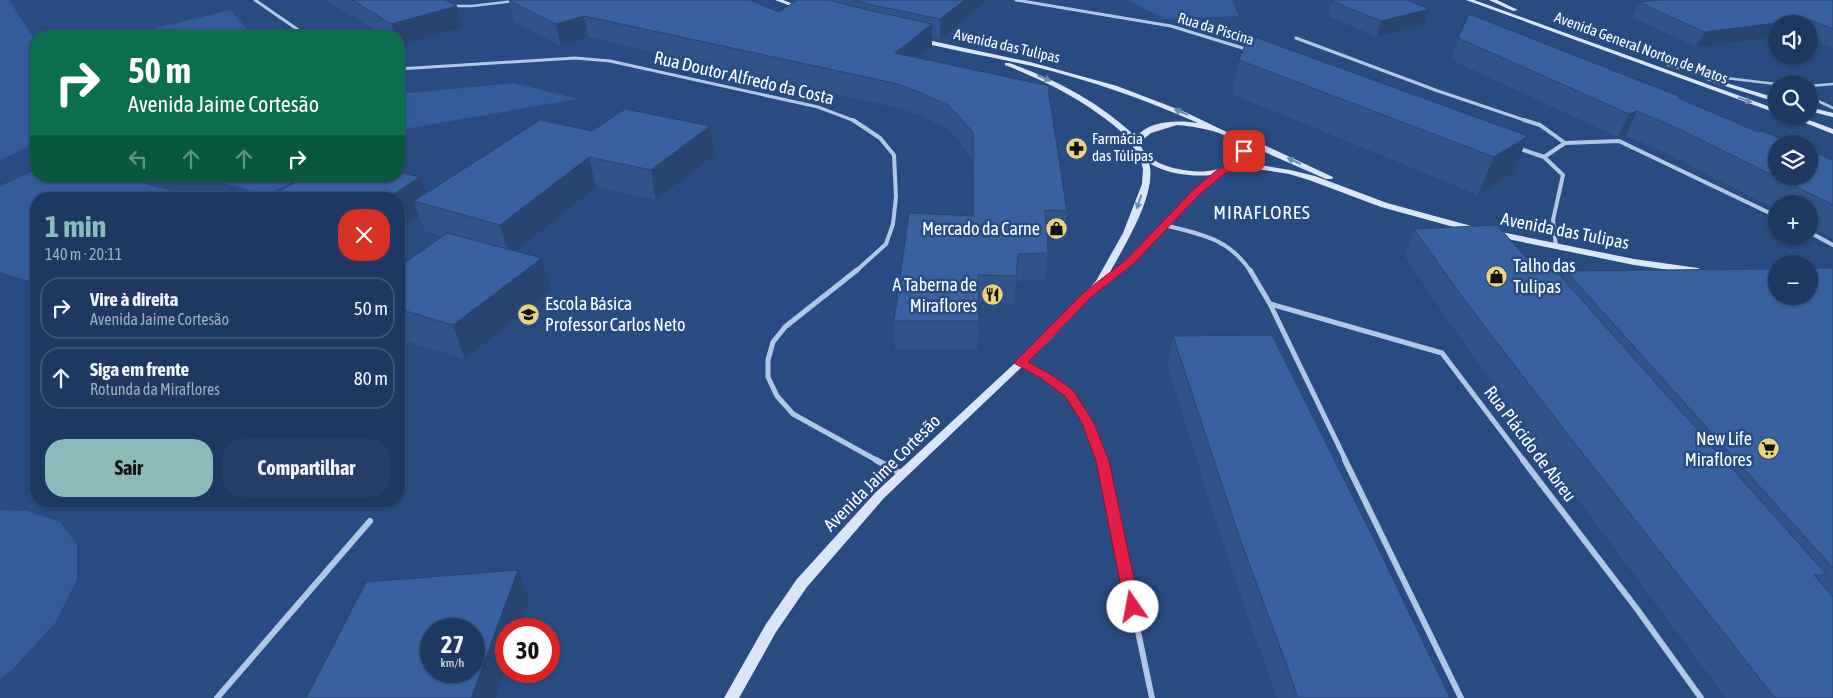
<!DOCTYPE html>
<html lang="pt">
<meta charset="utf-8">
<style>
:root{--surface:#1f3862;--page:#273f68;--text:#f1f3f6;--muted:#a1acbe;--line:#3c5277;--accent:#8bbbb9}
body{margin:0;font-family:"Asap Condensed",sans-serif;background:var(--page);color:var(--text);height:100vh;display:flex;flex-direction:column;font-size:19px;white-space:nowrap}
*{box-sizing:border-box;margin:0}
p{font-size:16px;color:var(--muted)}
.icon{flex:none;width:28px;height:28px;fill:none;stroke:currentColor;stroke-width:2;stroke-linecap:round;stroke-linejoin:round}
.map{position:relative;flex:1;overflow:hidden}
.panel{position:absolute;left:30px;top:192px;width:375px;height:315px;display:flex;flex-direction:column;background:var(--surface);border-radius:20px;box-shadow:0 1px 4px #0004,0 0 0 1px var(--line)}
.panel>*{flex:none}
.banner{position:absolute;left:30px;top:30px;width:375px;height:152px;border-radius:20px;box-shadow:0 1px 4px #0004,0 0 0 1px var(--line);background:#0b6e4f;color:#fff;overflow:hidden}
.tools{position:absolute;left:1768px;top:15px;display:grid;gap:10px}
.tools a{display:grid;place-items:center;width:50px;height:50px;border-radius:50%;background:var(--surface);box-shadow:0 1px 4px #0004,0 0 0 1px var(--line);font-size:25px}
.speed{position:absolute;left:420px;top:618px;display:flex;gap:10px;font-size:25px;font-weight:700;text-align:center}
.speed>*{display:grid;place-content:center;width:65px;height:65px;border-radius:50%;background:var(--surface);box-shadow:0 1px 4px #0004,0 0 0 1px var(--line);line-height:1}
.speed small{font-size:12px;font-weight:400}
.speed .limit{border:8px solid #d22;background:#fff;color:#111}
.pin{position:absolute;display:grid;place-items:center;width:42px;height:42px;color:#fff;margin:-21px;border-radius:10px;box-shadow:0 2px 8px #0006}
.me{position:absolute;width:55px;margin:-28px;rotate:348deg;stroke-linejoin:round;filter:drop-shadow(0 0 4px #0008)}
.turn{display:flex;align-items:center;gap:18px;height:105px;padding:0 15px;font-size:22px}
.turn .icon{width:65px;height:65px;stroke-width:2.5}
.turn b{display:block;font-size:35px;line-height:42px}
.lanes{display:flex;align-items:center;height:48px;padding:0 15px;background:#0003;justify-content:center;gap:25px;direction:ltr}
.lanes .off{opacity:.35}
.round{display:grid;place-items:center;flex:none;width:52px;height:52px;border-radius:20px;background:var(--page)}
.overview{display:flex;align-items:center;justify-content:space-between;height:85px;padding:0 15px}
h1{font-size:30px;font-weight:700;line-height:38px;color:var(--accent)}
.button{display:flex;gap:10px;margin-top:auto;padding:10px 15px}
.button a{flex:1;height:58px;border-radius:20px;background:var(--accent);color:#111;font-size:20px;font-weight:700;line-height:58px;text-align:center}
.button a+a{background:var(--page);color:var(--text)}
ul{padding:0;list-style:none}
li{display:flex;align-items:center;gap:15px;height:62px;margin:0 10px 8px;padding:0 5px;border:2px solid var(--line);border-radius:20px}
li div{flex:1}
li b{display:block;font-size:19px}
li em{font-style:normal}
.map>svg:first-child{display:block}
.green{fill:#345c99}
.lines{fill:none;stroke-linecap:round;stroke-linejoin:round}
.lane{stroke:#b2c7e6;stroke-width:2.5}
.street-far3{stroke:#b2c7e6;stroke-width:3}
.street-far2{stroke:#b2c7e6;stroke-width:4}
.street-far1{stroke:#b2c7e6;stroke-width:5}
.street{stroke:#b2c7e6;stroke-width:6}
.secondary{fill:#dbe5f6;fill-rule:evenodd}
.wall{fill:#325389}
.shaded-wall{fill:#29446f}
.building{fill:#3a619f;stroke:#29446f;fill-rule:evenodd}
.oneway{fill:#7089b0}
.route{fill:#e11d48;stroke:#92132f}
.labels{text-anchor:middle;stroke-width:5;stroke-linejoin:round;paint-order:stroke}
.far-street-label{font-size:15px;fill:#fff;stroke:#294b82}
.far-poi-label{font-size:15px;fill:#fff;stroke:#294b82;text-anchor:start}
.street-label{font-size:18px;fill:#fff;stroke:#294b82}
.poi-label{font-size:18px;fill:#fff;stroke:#294b82;text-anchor:end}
.neighbourhood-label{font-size:19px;letter-spacing:1px;fill:#fff;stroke:#294b82}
</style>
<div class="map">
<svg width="1833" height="698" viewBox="0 0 1833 698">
<rect width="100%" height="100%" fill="#294b82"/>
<path class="green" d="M0,0H9L36,42V143L0,160Z
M1128,0H1232L1239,16L1165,19Z
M231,10L252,36H122Z
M514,83L578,99L399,130V94Z
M36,170V176H115L202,199H36V283L0,272V186Z
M197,176H303L267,195Z
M0,510L27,511L60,522L77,545V580L55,623L10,672L0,679Z"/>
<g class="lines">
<path class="lane" d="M453,6H472L523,0
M1668,65L1709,76L1776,84
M1809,86L1833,84
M1809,91L1816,100L1833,108"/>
<path class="street-far3" d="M255,0L307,36
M1016,0L1171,26L1249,50
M1296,38L1438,91L1527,121
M399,69L575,58L610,61L818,107L855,121"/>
<path class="street-far2" d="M853,120L880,138L894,155L896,197L893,224L886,244L855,272
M1524,120L1540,125L1565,143L1544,157
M1565,143L1619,141L1776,216
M1518,148L1544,157L1563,175L1553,220L1556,247
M1164,225C1200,234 1229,238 1251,272
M1809,232L1833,245"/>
<path class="street-far1" d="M857,270L785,327L773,342L768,360V377L777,396L793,414L878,461
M1250,270L1270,304L1442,353L1524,461
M1270,304L1346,461
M1020,363C1036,371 1058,380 1070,394C1086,413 1093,438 1102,461"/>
<path class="street" d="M876,460L902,474
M1102,460L1152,698
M1345,460L1461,698
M1523,460L1637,609L1701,698
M217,698L370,521"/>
<path class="secondary" d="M775,0H783L806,9L801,10Z
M1466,0H1474L1776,109V113Z
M1489,0H1497L1518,10L1513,11Z
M918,38L1030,62L1117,86L1185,112L1235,136L1262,144L1333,177L1332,179H1326L1244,143L1248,152L1242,162L1290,170L1315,176L1387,203L1475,227L1476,229L1472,232L1381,207L1309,180L1289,174L1238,166L1225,172L1199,194L1133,264L1104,287H1100L1049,341L884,498L807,587L776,632L739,698H724L766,624L797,579L876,492L1043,337L1096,281L1123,233L1142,184L1143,169L1140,157L1133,148V142C1095,106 1053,84 1005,65V63H1009C1057,80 1099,102 1136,137C1150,120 1178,120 1198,123C1144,99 1089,80 1032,66C993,57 954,51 916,41V39ZM1177,125C1191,126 1241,132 1240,153C1240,158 1235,162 1230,164C1210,176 1180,172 1159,163C1150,158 1141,152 1140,142L1151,133ZM1149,163C1167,174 1192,177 1212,175C1175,205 1147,245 1109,274C1123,248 1158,193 1149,163Z
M1706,78H1710L1776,98V102L1706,80Z
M1809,107L1833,113V117L1809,111Z
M1788,116H1798L1833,129V134Z
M1496,231L1634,259L1698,268L1703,271L1698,274L1634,265L1493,236L1492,234L1493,232Z"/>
</g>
<path class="wall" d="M326,0H445L457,6L463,27L399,36H384Z
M797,0H988L940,40L932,38V46L917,58L1050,86L1049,95L1067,211L1065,238L1047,237L1048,253L1045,280L1016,281L1014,304L978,302L979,321L977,349H895L894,321L973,216L972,157L948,129L921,116L898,108L588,37L561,46L514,22L509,1L779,12Z
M1656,0H1833V48L1809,38V24H1776L1696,47L1632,17L1639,2L1655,1Z
M1332,1L1429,9L1424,24L1377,37L1328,16Z
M1458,38L1680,98L1758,132L1833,160V239L1809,226V204H1776V210L1666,153L1626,135L1618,137L1451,60Z
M1239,60L1528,136L1513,173L1478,195L1232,94Z
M592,131L714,155L656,200L596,187L516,251L542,258L551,290L465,359L399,339V267L442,237L425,231L419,216L399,229V199L420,177L426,193Z
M1414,229L1562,279L1566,271L1833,268V698H1726L1545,455L1451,325L1405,256Z
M1173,336L1450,698H1277L1230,565L1167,365Z"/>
<path class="shaded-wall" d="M965,0H988L940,40V19Z
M457,6L463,27L399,45V36H396L391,24Z
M1429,9L1424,24L1377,37L1381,21Z
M584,16L588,37L561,46L556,24Z
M1808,19L1806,24H1776V37L1696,47L1704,32Z
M932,24V46L895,76V53Z
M1637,111L1626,135L1618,137L1629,114Z
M710,126L714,155L656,200L651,170Z
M1528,136L1513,173L1478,195L1494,157Z
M589,157L596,187L510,256L500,225Z
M420,177L430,205L414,201L419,216L399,229V199H386Z
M542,258L551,290L465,359L453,325Z
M518,570L529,600L519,629H506V667L496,698H471Z"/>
<path class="building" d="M352,0H445L457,6L391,24Z
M513,0H750L779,12L797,0H829L864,9L932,24L895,53L1050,86L1048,88L1067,211L1045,210L1048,253L1018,254L1016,276L978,275L979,321H894L909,213L974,216L973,132L948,105L921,93L898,84L584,16L556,24L509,1Z
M854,0H965L940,19L868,4Z
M1336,0H1407L1429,9L1381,21L1332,1Z
M1662,0H1833V29L1808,19L1704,32L1639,2Z
M1469,14L1681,97L1678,98L1758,132L1762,131L1793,144H1776V176H1809V150L1833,160V205L1679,129L1637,111L1629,114L1458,38Z
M1249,35L1528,136L1494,157L1239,60Z
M625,109L710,126L651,170L589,157L500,225L414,201L540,120L592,131Z
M399,172L420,177L386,199H266L306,176H399Z
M1497,225L1538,271L1555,270L1827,575H1814L1833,597V698H1775L1561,426L1462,297L1414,229Z
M447,233L542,258L453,325L399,309V267Z
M1809,268H1833V568L1566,271L1776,269V296H1809Z
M1272,335L1372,535L1450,698H1298L1288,669L1239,536L1173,336Z
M518,570L471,698H306L366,582ZM431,629H474V671H431Z"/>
<defs><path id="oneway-solid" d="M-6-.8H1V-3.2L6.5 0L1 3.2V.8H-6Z" transform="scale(1.25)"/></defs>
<g class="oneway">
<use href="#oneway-solid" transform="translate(1044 78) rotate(23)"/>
<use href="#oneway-solid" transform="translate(1745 100) rotate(20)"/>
<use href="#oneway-solid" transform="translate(1181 112) rotate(-157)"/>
<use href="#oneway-solid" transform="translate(1294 161) rotate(-156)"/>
<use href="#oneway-solid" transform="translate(1139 202) rotate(108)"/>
</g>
<path class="route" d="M1241,149L1249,151L1248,158L1241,166L1224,174L1200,194L1133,264L1090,298L1028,362L1050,374L1073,390L1094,423L1109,461L1140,607L1138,611L1133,613L1128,611L1125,607L1096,461L1082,423L1065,396L1042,379L1014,363L1082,294L1126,260L1193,190L1217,170L1235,163L1239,158Z"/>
<defs>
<symbol id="pharmacy-disc" viewBox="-11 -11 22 22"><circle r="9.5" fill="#edd379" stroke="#294b82"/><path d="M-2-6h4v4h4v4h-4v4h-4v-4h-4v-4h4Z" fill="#111"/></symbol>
<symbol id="shop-disc" viewBox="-11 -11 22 22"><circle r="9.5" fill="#edd379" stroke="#294b82"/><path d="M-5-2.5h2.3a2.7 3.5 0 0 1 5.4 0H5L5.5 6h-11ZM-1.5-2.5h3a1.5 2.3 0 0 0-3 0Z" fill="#111"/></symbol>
<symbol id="restaurant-disc" viewBox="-11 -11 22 22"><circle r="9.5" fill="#edd379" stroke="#294b82"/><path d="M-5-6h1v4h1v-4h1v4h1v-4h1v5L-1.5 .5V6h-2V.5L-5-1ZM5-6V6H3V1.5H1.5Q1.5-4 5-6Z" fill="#111"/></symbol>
<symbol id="school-disc" viewBox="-11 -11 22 22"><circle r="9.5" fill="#edd379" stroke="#294b82"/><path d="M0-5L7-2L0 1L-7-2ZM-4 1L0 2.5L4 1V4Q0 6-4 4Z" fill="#111"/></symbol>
<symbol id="supermarket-disc" viewBox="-11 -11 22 22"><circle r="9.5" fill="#edd379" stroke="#294b82"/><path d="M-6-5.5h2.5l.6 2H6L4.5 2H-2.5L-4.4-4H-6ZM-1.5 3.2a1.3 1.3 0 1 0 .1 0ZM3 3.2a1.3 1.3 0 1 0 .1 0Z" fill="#111"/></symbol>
</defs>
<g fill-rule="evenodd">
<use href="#pharmacy-disc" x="1064" y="136" width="25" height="25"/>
<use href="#shop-disc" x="1044" y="216" width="25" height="25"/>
<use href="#shop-disc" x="1484" y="264" width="25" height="25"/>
<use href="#restaurant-disc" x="980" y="282" width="25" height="25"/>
<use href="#school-disc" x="516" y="302" width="25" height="25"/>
<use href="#supermarket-disc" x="1756" y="436" width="25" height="25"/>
</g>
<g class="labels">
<g class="far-street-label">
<text transform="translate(1216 29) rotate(17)" y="5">Rua da Piscina</text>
<text transform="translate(1007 46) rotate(13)" y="5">Avenida das Tulipas</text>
<text transform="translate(1641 48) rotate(20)" y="5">Avenida General Norton de Matos</text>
</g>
<g class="far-poi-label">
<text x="1092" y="144">Farmácia<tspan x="1092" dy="17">das Túlipas</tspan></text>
</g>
<g class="street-label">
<text transform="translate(744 78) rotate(13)" y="6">Rua Doutor Alfredo da Costa</text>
<text transform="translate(1565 231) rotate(11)" y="6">Avenida das Tulipas</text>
<text transform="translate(1530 444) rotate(53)" y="6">Rua Plácido de Abreu</text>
<text transform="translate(882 473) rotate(-45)" y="6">Avenida Jaime Cortesão</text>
</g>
<g class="poi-label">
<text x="1040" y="235">Mercado da Carne</text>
<text x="1513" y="272" text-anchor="start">Talho das<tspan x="1513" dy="21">Tulipas</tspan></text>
<text x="977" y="291">A Taberna de<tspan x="977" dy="21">Miraflores</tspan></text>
<text x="545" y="310" text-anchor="start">Escola Básica<tspan x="545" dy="21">Professor Carlos Neto</tspan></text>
<text x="1752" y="445">New Life<tspan x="1752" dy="21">Miraflores</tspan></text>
</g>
<g class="neighbourhood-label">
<text x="1262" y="219">MIRAFLORES</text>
</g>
</g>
</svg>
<div class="tools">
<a><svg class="icon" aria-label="sound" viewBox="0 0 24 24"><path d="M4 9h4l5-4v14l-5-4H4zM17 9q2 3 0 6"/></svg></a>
<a><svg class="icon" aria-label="search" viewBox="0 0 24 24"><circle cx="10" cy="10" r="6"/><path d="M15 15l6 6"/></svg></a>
<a><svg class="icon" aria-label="layers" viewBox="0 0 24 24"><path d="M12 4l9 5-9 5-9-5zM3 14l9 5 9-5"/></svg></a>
<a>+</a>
<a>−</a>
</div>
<div class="speed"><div>27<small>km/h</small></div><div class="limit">30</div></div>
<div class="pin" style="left:1244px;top:151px;background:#d93025"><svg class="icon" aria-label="arrive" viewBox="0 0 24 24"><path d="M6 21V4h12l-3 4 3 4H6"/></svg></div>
<svg class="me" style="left:1133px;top:607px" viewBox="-20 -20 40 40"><circle r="19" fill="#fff"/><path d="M0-13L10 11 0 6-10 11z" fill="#e11d48"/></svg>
<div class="banner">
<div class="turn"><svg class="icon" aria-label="right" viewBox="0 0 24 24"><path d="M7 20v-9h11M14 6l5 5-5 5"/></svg><div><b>50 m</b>Avenida Jaime Cortesão</div></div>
<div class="lanes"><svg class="icon off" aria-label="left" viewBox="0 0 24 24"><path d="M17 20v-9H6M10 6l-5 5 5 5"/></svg><svg class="icon off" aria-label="ahead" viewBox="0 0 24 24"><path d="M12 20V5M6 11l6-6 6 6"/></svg><svg class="icon off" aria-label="ahead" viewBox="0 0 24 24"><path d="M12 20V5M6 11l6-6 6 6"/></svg><svg class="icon" aria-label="right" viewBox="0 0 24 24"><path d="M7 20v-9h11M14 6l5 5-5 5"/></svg></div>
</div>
<section class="panel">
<div class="overview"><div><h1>1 min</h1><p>140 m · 20:11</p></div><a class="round" style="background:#d93025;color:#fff"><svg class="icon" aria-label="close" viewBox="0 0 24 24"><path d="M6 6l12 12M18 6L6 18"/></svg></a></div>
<ul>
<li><svg class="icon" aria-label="right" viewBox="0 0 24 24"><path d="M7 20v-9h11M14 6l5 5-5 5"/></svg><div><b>Vire à direita</b><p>Avenida Jaime Cortesão</p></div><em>50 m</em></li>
<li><svg class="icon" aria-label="ahead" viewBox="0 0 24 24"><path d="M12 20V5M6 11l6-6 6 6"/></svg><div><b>Siga em frente</b><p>Rotunda da Miraflores</p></div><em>80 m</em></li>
</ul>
<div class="button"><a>Sair</a><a>Compartilhar</a></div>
</section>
</div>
